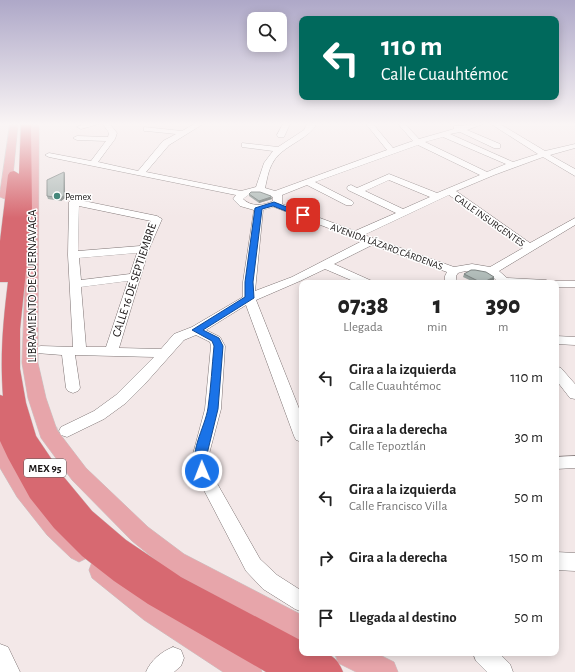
<!DOCTYPE html>
<html lang="es">
<meta charset="utf-8">
<style>
:root{--surface:#fff;--page:#f6f6f6;--text:#222;--muted:#767676}
body{margin:0;font-family:"Alegreya Sans",sans-serif;background:var(--page);color:var(--text);height:100vh;display:flex;flex-direction:column;font-size:15px;white-space:nowrap}
*{box-sizing:border-box;margin:0}
p{font-size:13px;color:var(--muted)}
.icon{flex:none;width:22px;height:22px;fill:none;stroke:currentColor;stroke-width:2;stroke-linecap:round;stroke-linejoin:round}
.map{position:relative;flex:1;overflow:hidden}
.drawer{position:absolute;left:299px;top:280px;width:260px;height:376px;display:flex;flex-direction:column;background:var(--surface);border-radius:8px;box-shadow:0 2px 10px #0003}
.drawer>*{flex:none}
.top-card{position:absolute;left:299px;top:16px;width:260px;height:84px;border-radius:8px;box-shadow:0 2px 10px #0003;background:#00695c;color:#fff;overflow:hidden}
.buttons{position:absolute;left:247px;top:12px;display:grid;gap:8px}
.buttons a{display:grid;place-items:center;width:40px;height:40px;border-radius:8px;background:var(--surface);box-shadow:0 2px 10px #0003;font-size:20px}
.pin{position:absolute;display:grid;place-items:center;width:34px;height:34px;color:#fff;margin:-17px;border-radius:8px;box-shadow:0 2px 6px #0006}
.me{position:absolute;width:44px;margin:-22px;rotate:359deg;stroke-linejoin:round;filter:drop-shadow(0 0 3px #0008)}
.turn{display:flex;align-items:center;gap:14px;height:84px;padding:0 16px;font-size:18px}
.turn .icon{width:52px;height:52px;stroke-width:2.5}
.turn b{display:block;font-size:28px;line-height:34px}
.eta{display:flex;justify-content:space-evenly;align-items:center;height:68px;text-align:center}
.eta b{font-size:24px;font-weight:800;line-height:28px}
ul{padding:0;list-style:none}
li{display:flex;align-items:center;gap:12px;height:60px;padding:0 16px}
li div{flex:1}
li b{display:block;font-size:15px}
li em{font-style:normal}
.map>svg:first-child{display:block}
.lines{fill:none;stroke-linecap:round;stroke-linejoin:round}
.minor-tunnel{stroke:#d2c8c8;stroke-width:16;stroke-dasharray:16 8;stroke-linecap:butt}
.minor-casing{stroke:#7e7474;stroke-width:1}
.major-casing{stroke:#c8c7c7;stroke-width:1}
.highway-casing{stroke:#c8c7c7;stroke-width:1}
.minor{fill:#fff;fill-rule:evenodd}
.major{fill:#e7a5aa;fill-rule:evenodd}
.highway{fill:#d76971;fill-rule:evenodd}
.wall{fill:#99a3a0}
.shaded-wall{fill:#7d8482}
.building{fill:#b2bdba;stroke:#7d8482}
.route{fill:#1a73e8;stroke:#114b97}
.poi-dot{fill:#45887b;stroke:#fff;stroke-width:1.5}
.labels{text-anchor:middle;stroke-width:3;stroke-linejoin:round;paint-order:stroke}
.far-poi-label{font-size:10px;fill:#191515;stroke:#fff;text-anchor:start}
.far-street-label{font-size:10px;fill:#191515;stroke:#fff}
.shield{fill:#fff;stroke:#5e5b5b;stroke-width:1}
.shield-label{font-size:11px;font-weight:bold;fill:#191515}
.street-label{font-size:12px;fill:#191515;stroke:#fff}
</style>
<div class="map">
<svg width="575" height="672" viewBox="0 0 575 672">
<rect width="100%" height="100%" fill="#f3e8e8"/>
<g class="lines">
<path class="minor-tunnel" d="M0,457L60,434"/>
<defs>
<path id="minor" d="M84,124H99L81,129L77,127Z
M103,124H110L117,133L115,139L98,162L138,171L163,141L176,134L147,131H144V127L182,131L194,124H203L169,145L146,172L241,191L256,187L264,163L273,151L242,147V143L278,147L304,130L307,124H315V127C303,142 280,147 272,164C268,171 267,180 265,188L275,191L387,150L366,124H373L393,148L413,141L398,124H405L419,139L454,129V126C464,126 473,124 483,124L467,130L500,144V148H494L460,132L450,134L513,162L538,154L491,124H500L545,151L575,144V148L550,155L575,169V176L543,157L494,175L456,191L530,243L575,218V225L499,271L507,278L546,280L551,282L556,281H575V287H556V283H499C490,271 472,268 458,273L456,276L457,283H445V276L447,272L372,245L334,264L372,281L374,283H358L325,269L300,281L256,300L302,416V442L296,440L294,436L246,305L206,330L220,337L225,346L221,409L209,454L210,471L260,559L277,575L302,591V612L295,609L263,589L246,571L194,471L193,454L205,409L211,346L210,342L196,335L184,340L144,385L126,403L104,419L67,437L61,435L59,431L61,427L94,411L116,395L154,357L75,355L80,388L78,391L73,393L68,391L66,388L62,355L36,353L34,350L36,347L41,346L73,347L68,255L69,202L71,200L74,199L157,216L162,219L149,249L119,348L161,349L174,334L192,327L243,297V282L254,210L240,206L233,199L236,195L49,157L45,155L49,153L91,161L106,141L77,140L73,138L77,136L108,137L109,133ZM443,137L506,164L487,172L425,142ZM418,145L480,175L437,193L389,174L357,188L351,185L348,186L347,188L348,190L396,213L355,231L282,204V195L307,185L346,205H352L354,203L352,201L315,182ZM389,180L430,197L403,209L365,191ZM251,193H260L273,197V201C263,206 251,207 243,199ZM449,195L523,248L490,267L472,264L454,267L364,235ZM79,206L151,221L140,246L78,251ZM274,207L362,241L292,277L255,291L263,210ZM137,253L130,274L81,280L79,258ZM128,281L106,347H86L81,287Z
M283,124H290L284,137H278L277,135Z
M556,336L575,337V345L556,344Z
M556,366L561,368L575,384V399L570,398L556,380Z
M575,456V468L556,469V457Z
M556,552L575,553V571L556,570Z
M0,644L8,647L20,672H0Z
M173,647L181,650L184,658L181,666L174,672H146C151,660 161,652 173,647Z
M473,653H499L510,664L513,672H487L476,661Z"/>
<path id="major" d="M10,124H18L11,196L5,199L0,197V192Z
M31,124H39L38,363L46,398L57,430L86,468L148,527L184,554L302,615V642L168,570L132,541L72,480L41,438L28,398L22,363Z
M0,441L7,444C20,467 35,490 53,510C64,523 84,536 91,551L87,558L79,562L71,558L47,535L17,497L0,468Z
M101,559L110,562L162,602L258,662L262,672H223L144,620L92,578L89,570L92,562Z
M335,653H376L394,662L398,672H356L338,663Z"/>
<path id="highway" d="M21,124H31L32,213L20,329V369L26,403L36,436L63,476L92,511L126,540L181,577L302,641V653C323,653 334,650 343,672H266L148,604L114,581L82,556L54,528L30,498L8,458L0,441V395L3,396C0,356 3,322 8,282H0V241L8,175L10,172L14,171L19,174Z"/>
</defs>
<use href="#minor" class="minor-casing"/>
<use href="#major" class="major-casing"/>
<use href="#highway" class="highway-casing"/>
<use href="#minor" class="minor"/>
<use href="#major" class="major"/>
<use href="#highway" class="highway"/>
</g>
<path class="wall" d="M64,172L65,174V198L61,201L48,199L47,196Z
M249,194L271,196L272,199L259,203L249,196Z
M464,274L494,280L487,283H476L463,277Z"/>
<path class="shaded-wall" d="M64,172L65,174V198L61,201L60,198Z
M271,197L272,199L259,203V201Z
M494,277V280L487,283H483Z"/>
<path class="building" d="M64,172V196L60,198L47,196V180Z
M251,192H260L271,196V197L259,201L249,194Z
M471,270H475L486,272L494,277L482,283L464,274Z"/>
<linearGradient id="sky" x2="0" y2="1"><stop stop-color="#aea8c8"/><stop offset="0.57" stop-color="#faf5f5"/><stop offset="1" stop-color="#faf5f5" stop-opacity="0"/></linearGradient>
<rect width="575" height="218" fill="url(#sky)"/>
<path class="route" d="M274,202L307,215L301,217L273,206L262,209L253,282L254,298L203,330L219,338L223,346L218,409L207,454L208,471L206,474L202,475L198,474C187,454 205,428 208,408C211,387 212,366 214,346L212,341L192,330L245,297V282L255,208Z"/>
<circle class="poi-dot" cx="57" cy="196" r="4"/>
<g class="labels">
<g class="far-poi-label">
<text x="65" y="200">Pemex</text>
</g>
<g class="far-street-label">
<text transform="translate(490 220) rotate(35)" y="4">CALLE INSURGENTES</text>
<text transform="translate(387 246) rotate(20)" y="4">AVENIDA LÁZARO CÁRDENAS</text>
</g>
<rect class="shield" x="24" y="459" width="42" height="18" rx="3"/>
<g class="shield-label">
<text x="45" y="472">MEX 95</text>
</g>
<g class="street-label">
<text transform="translate(134 280) rotate(-72)" y="4">CALLE 16 DE SEPTIEMBRE</text>
<text transform="translate(32 286) rotate(-90)" y="4">LIBRAMIENTO DE CUERNAVACA</text>
</g>
</g>
</svg>
<div class="buttons">
<a><svg class="icon" aria-label="search" viewBox="0 0 24 24"><circle cx="10" cy="10" r="6"/><path d="M15 15l6 6"/></svg></a>
</div>
<div class="pin" style="left:303px;top:215px;background:#d93025"><svg class="icon" aria-label="arrive" viewBox="0 0 24 24"><path d="M6 21V4h12l-3 4 3 4H6"/></svg></div>
<svg class="me" style="left:202px;top:471px" viewBox="-20 -20 40 40"><circle r="17" fill="#1a73e8" stroke="#fff" stroke-width="3"/><path d="M0-11L8 9 0 5-8 9z" fill="#fff"/></svg>
<div class="top-card">
<div class="turn"><svg class="icon" aria-label="left" viewBox="0 0 24 24"><path d="M17 20v-9H6M10 6l-5 5 5 5"/></svg><div><b>110 m</b>Calle Cuauhtémoc</div></div>
</div>
<section class="drawer">
<div class="eta">
<div><b>07:38</b><p>Llegada</p></div>
<div><b>1</b><p>min</p></div>
<div><b>390</b><p>m</p></div>
</div>
<ul>
<li><svg class="icon" aria-label="left" viewBox="0 0 24 24"><path d="M17 20v-9H6M10 6l-5 5 5 5"/></svg><div><b>Gira a la izquierda</b><p>Calle Cuauhtémoc</p></div><em>110 m</em></li>
<li><svg class="icon" aria-label="right" viewBox="0 0 24 24"><path d="M7 20v-9h11M14 6l5 5-5 5"/></svg><div><b>Gira a la derecha</b><p>Calle Tepoztlán</p></div><em>30 m</em></li>
<li><svg class="icon" aria-label="left" viewBox="0 0 24 24"><path d="M17 20v-9H6M10 6l-5 5 5 5"/></svg><div><b>Gira a la izquierda</b><p>Calle Francisco Villa</p></div><em>50 m</em></li>
<li><svg class="icon" aria-label="right" viewBox="0 0 24 24"><path d="M7 20v-9h11M14 6l5 5-5 5"/></svg><div><b>Gira a la derecha</b></div><em>150 m</em></li>
<li><svg class="icon" aria-label="arrive" viewBox="0 0 24 24"><path d="M6 21V4h12l-3 4 3 4H6"/></svg><div><b>Llegada al destino</b></div><em>50 m</em></li>
</ul>
</section>
</div>
